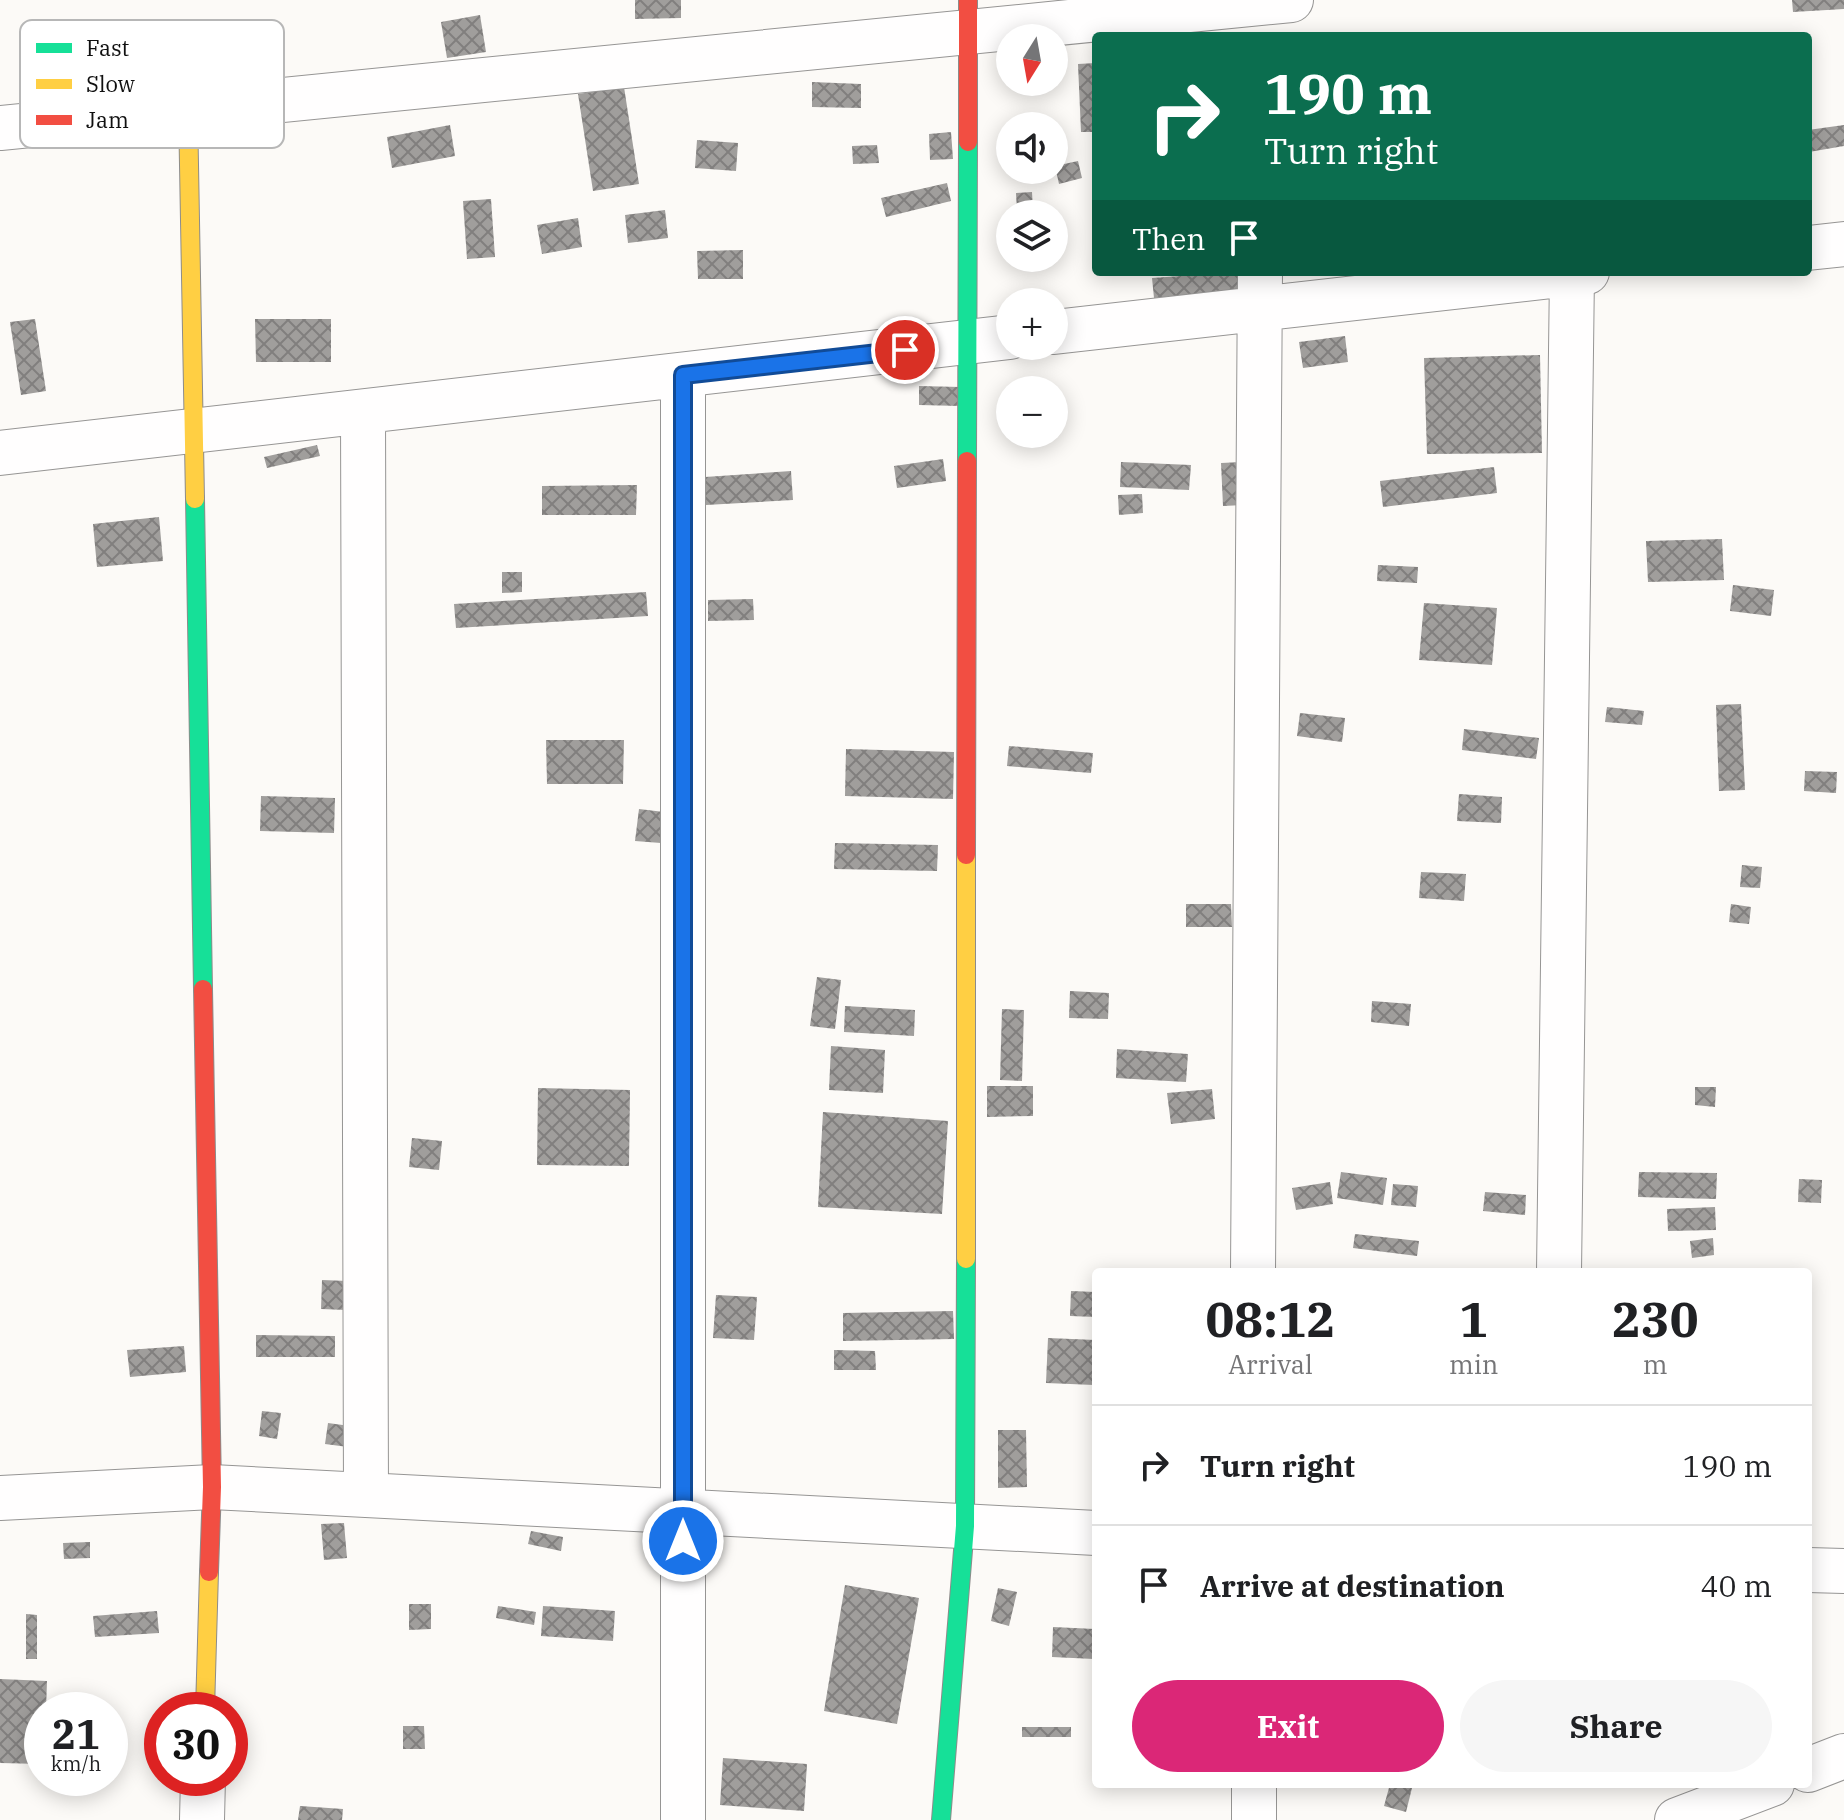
<!DOCTYPE html>
<meta charset="utf-8">
<style>
:root{--surface:#fff;--page:#f6f6f6;--text:#202124;--muted:#757577;--line:#e0e0e0;--accent:#db2777}
body{margin:0;font-family:"IBM Plex Serif",serif;background:var(--page);color:var(--text);height:100vh;display:flex;flex-direction:column;font-size:30px;white-space:nowrap}
*{box-sizing:border-box;margin:0}
p{font-size:26px;color:var(--muted)}
.icon{flex:none;width:44px;height:44px;fill:none;stroke:currentColor;stroke-width:2;stroke-linecap:round;stroke-linejoin:round}
.map{position:relative;flex:1;overflow:hidden}
.side{position:absolute;left:1092px;top:1268px;width:720px;height:520px;display:flex;flex-direction:column;background:var(--surface);border-radius:8px;box-shadow:0 4px 20px #0003}
.side>*{flex:none}
.guide{position:absolute;left:1092px;top:32px;width:720px;height:244px;border-radius:8px;box-shadow:0 4px 20px #0003;background:#0b6e4f;color:#fff;overflow:hidden}
.needle{width:52px;rotate:191deg}
.buttons{position:absolute;left:996px;top:24px;display:grid;gap:16px}
.buttons a{display:grid;place-items:center;width:72px;height:72px;border-radius:50%;background:var(--surface);box-shadow:0 4px 20px #0003;font-size:40px}
.speed{position:absolute;left:24px;top:1692px;display:flex;gap:16px;font-size:40px;font-weight:700;text-align:center}
.speed>*{display:grid;place-content:center;width:104px;height:104px;border-radius:50%;background:var(--surface);box-shadow:0 4px 20px #0003;line-height:1}
.speed small{font-size:20px;font-weight:400}
.speed .limit{border:12px solid #d22;background:#fff;color:#111}
.pin{position:absolute;display:grid;place-items:center;width:68px;height:68px;color:#fff;margin:-34px;border:4px solid #fff;border-radius:50%;box-shadow:0 2px 8px #0007}
.me{position:absolute;width:88px;margin:-44px;rotate:0deg;stroke-linejoin:round;filter:drop-shadow(0 0 6px #0008)}
.turn{display:flex;align-items:center;gap:28px;height:168px;padding:0 40px;font-size:36px}
.turn .icon{width:104px;height:104px;stroke-width:2.5}
.turn b{display:block;font-size:56px;line-height:68px}
.then{display:flex;align-items:center;height:76px;padding:0 40px;background:#0003;gap:16px;font-size:30px}
.eta{display:flex;justify-content:space-evenly;align-items:center;height:136px;text-align:center}
.eta b{font-size:48px;font-weight:700;line-height:56px}
.button{display:flex;gap:16px;margin-top:auto;padding:16px 40px}
.button a{flex:1;height:92px;border-radius:48px;background:var(--accent);color:#fff;font-size:32px;font-weight:700;line-height:92px;text-align:center}
.button a+a{background:var(--page);color:var(--text)}
ul{padding:0;list-style:none}
li{display:flex;align-items:center;gap:24px;height:120px;padding:0 40px;border-top:2px solid var(--line)}
li div{flex:1}
li b{display:block;font-size:30px}
li em{font-style:normal}
.map>svg:first-child{display:block}
.building{fill:url(#building-cross-hatch)}
.lines{fill:none;stroke-linecap:round;stroke-linejoin:round}
.street-casing{stroke:#969594;stroke-width:46}
.fast-casing{stroke:#8d8c8b;stroke-width:20}
.slow-casing{stroke:#8d8c8b;stroke-width:20}
.jam-casing{stroke:#8d8c8b;stroke-width:20}
.street{stroke:#fffefe;stroke-width:44}
.fast{stroke:#16e098;stroke-width:18}
.slow{stroke:#ffcf43;stroke-width:18}
.jam{stroke:#f24e42;stroke-width:18}
.route-casing{stroke:#114b97;stroke-width:20}
.route{stroke:#1a73e8;stroke-width:14}
.key{fill:#fff;stroke:#b7b7b7;stroke-width:2}
.key-label{font-size:22px;fill:#101010}
</style>
<div class="map">
<svg width="1844" height="1820" viewBox="0 0 1844 1820">
<defs>
<pattern id="building-cross-hatch" width="8" height="8" patternUnits="userSpaceOnUse" patternTransform="scale(2)"><rect width="8" height="8" fill="#a09e9c"/><path d="M0 0l8 8M0 8l8-8" fill="none" stroke="#817f7e"/></pattern>
</defs>
<rect width="100%" height="100%" fill="#fcfaf7"/>
<path class="building" d="M635,0H681V18L635,19Z
M1792,0H1844V9L1793,12Z
M480,15L486,52L447,58L441,22Z
M1096,63V132H1081L1078,64Z
M812,82L861,84V108L812,107Z
M624,87L639,184L593,191L578,94Z
M450,125L455,156L392,168L387,137Z
M1844,125V146L1809,152L1808,130Z
M951,132L953,159L930,160L929,134Z
M697,140L738,143L736,171L695,168Z
M877,145L879,163L853,164L852,146Z
M1078,161L1082,178L1059,184L1055,166Z
M947,183L951,201L886,217L881,198Z
M1032,192L1033,212H1017L1016,193Z
M491,199L495,257L467,259L463,201Z
M665,210L668,238L628,243L625,215Z
M578,218L582,247L542,254L537,225Z
M743,250V279H698L697,251Z
M1238,272L1240,290L1154,298L1152,278Z
M35,319L46,391L21,395L10,322Z
M255,319H331V362H256Z
M1345,336L1348,362L1303,368L1299,342Z
M1540,355L1542,453L1427,454L1424,358Z
M919,386L961,387L960,406L919,405Z
M317,445L320,456L267,468L264,457Z
M943,459L946,481L897,488L894,466Z
M1121,462L1191,465L1189,490L1120,487Z
M1242,462L1244,505L1223,506L1221,463Z
M1494,467L1497,493L1383,507L1380,481Z
M791,471L793,500L706,505L705,477Z
M637,485L636,515H542V486Z
M1142,494L1143,513L1119,515L1118,495Z
M159,517L163,561L97,567L93,524Z
M1722,539L1724,580L1648,582L1646,541Z
M1378,565L1418,567L1417,583L1377,581Z
M502,572H522V592L502,593Z
M1733,585L1774,590L1771,616L1730,611Z
M646,592L648,616L456,628L454,604Z
M753,599L754,620L708,621V600Z
M1424,603L1497,608L1492,665L1419,660Z
M1741,704L1745,790L1719,791L1716,705Z
M1607,707L1644,711L1642,725L1605,722Z
M1300,713L1345,718L1342,742L1297,736Z
M1464,729L1539,738L1536,759L1462,750Z
M546,740H624L623,784H547Z
M1009,746L1093,753L1091,773L1007,766Z
M846,749L954,752L953,799L845,796Z
M1805,771L1837,772L1836,793L1804,791Z
M1459,794L1502,797L1501,823L1457,821Z
M261,796L335,798L334,833L260,831Z
M639,809L664,812L661,843L635,841Z
M835,843L938,845L937,871L834,869Z
M1742,865L1762,867L1760,888L1740,887Z
M1421,872L1466,874L1464,901L1419,898Z
M1186,904H1231L1232,927H1186Z
M1731,904L1751,907L1749,924L1729,922Z
M817,977L841,980L835,1029L810,1026Z
M1070,991L1109,993L1108,1019L1069,1018Z
M1372,1001L1411,1004L1409,1026L1371,1022Z
M845,1006L915,1010L914,1036L844,1032Z
M1002,1009L1024,1010L1022,1081L1000,1080Z
M831,1046L885,1050L883,1093L829,1090Z
M1117,1049L1188,1054L1186,1082L1116,1078Z
M987,1086H1033V1116L987,1117Z
M1695,1087H1716L1715,1107L1695,1105Z
M538,1088L630,1090L629,1166L537,1165Z
M1212,1089L1215,1119L1171,1124L1167,1093Z
M823,1112L948,1121L942,1214L818,1207Z
M412,1138L442,1141L439,1170L409,1167Z
M1341,1172L1387,1178L1383,1205L1337,1198Z
M1639,1172L1717,1173L1716,1199L1638,1197Z
M1799,1179L1822,1180L1821,1203L1798,1202Z
M1330,1182L1333,1204L1296,1210L1292,1188Z
M1393,1184L1418,1186L1416,1207L1391,1205Z
M1485,1192L1526,1195L1525,1215L1483,1211Z
M1715,1207L1716,1230L1668,1231L1667,1209Z
M1355,1234L1419,1241L1417,1256L1353,1248Z
M1713,1238L1714,1255L1692,1258L1690,1241Z
M322,1280L348,1281L346,1310L321,1309Z
M1071,1291L1096,1292V1317L1070,1316Z
M716,1295L757,1297L754,1340L713,1338Z
M953,1311L954,1339L843,1341V1313Z
M256,1335L335,1336V1357H256Z
M1048,1338L1096,1340L1094,1385L1046,1383Z
M184,1346L186,1372L130,1377L127,1350Z
M834,1350L875,1351L876,1370H834Z
M262,1411L281,1413L277,1439L259,1436Z
M328,1423L350,1426L348,1447L325,1444Z
M998,1430H1026L1027,1487L998,1488Z
M344,1523L347,1558L324,1560L321,1524Z
M531,1531L563,1537L561,1551L528,1544Z
M90,1542V1558L64,1559L63,1543Z
M845,1585L919,1598L897,1724L824,1711Z
M998,1588L1017,1592L1009,1626L991,1621Z
M409,1604H431V1629L409,1630Z
M498,1606L536,1612L534,1625L496,1618Z
M543,1606L615,1611L613,1641L541,1636Z
M157,1611L159,1633L95,1637L93,1616Z
M26,1614L37,1615V1659H26Z
M1053,1627L1095,1629L1094,1659L1052,1657Z
M0,1679L47,1681L46,1710H42V1764L0,1763Z
M403,1726H424L425,1749H403Z
M1022,1727H1071V1737H1022Z
M723,1758L807,1764L804,1811L720,1805Z
M1390,1784H1413L1406,1812L1384,1806Z
M300,1806L343,1809L342,1820H298Z"/>
<g class="lines">
<defs>
<path id="street" d="M0,128L1291,0
M1808,248L1844,244
M1054,332L1587,272
M683,375V1820
M363,412L366,1495
M0,453L1010,337
M1253,1272L1260,272
M1559,1272L1572,274
M0,1498L212,1487L1096,1533
M1808,1570L1844,1571
M1808,1770L1844,1756
M1254,1784V1820
M202,1820L203,1778
M1677,1820L1772,1784"/>
<path id="fast" d="M967,461L968,142
M195,499L203,989
M941,1820L965,1526L966,1259"/>
<path id="slow" d="M188,109L195,499
M966,1259V855
M205,1710L209,1572"/>
<path id="jam" d="M968,142V0
M966,855L967,461
M203,989L212,1487L209,1572"/>
</defs>
<use href="#street" class="street-casing"/>
<use href="#fast" class="fast-casing"/>
<use href="#slow" class="slow-casing"/>
<use href="#jam" class="jam-casing"/>
<use href="#street" class="street"/>
<use href="#fast" class="fast"/>
<use href="#slow" class="slow"/>
<use href="#jam" class="jam"/>
</g>
<g class="lines">
<defs>
<path id="route" d="M683,1541V375L905,350"/>
</defs>
<use href="#route" class="route-casing"/>
<use href="#route" class="route"/>
</g>
<rect x="20" y="20" width="264" height="128" rx="12" class="key"/>
<rect x="36" y="43" width="36" height="10" fill="#16e098"/>
<rect x="36" y="79" width="36" height="10" fill="#ffcf43"/>
<rect x="36" y="115" width="36" height="10" fill="#f24e42"/>
<g class="key-label">
<text x="86" y="56">Fast</text>
<text x="86" y="92">Slow</text>
<text x="86" y="128">Jam</text>
</g>
</svg>
<div class="buttons">
<a><svg class="needle" viewBox="-14 -14 28 28"><path d="M0-13l5 13h-10z" fill="#e53935"/><path d="M0 13l5-13h-10z" fill="#757577"/></svg></a>
<a><svg class="icon" aria-label="sound" viewBox="0 0 24 24"><path d="M4 9h4l5-4v14l-5-4H4zM17 9q2 3 0 6"/></svg></a>
<a><svg class="icon" aria-label="layers" viewBox="0 0 24 24"><path d="M12 4l9 5-9 5-9-5zM3 14l9 5 9-5"/></svg></a>
<a>+</a>
<a>−</a>
</div>
<div class="speed"><div>21<small>km/h</small></div><div class="limit">30</div></div>
<div class="pin" style="left:905px;top:350px;background:#d93025"><svg class="icon" aria-label="arrive" viewBox="0 0 24 24"><path d="M6 21V4h12l-3 4 3 4H6"/></svg></div>
<svg class="me" style="left:683px;top:1541px" viewBox="-20 -20 40 40"><circle r="17" fill="#1a73e8" stroke="#fff" stroke-width="3"/><path d="M0-11L8 9 0 5-8 9z" fill="#fff"/></svg>
<div class="guide">
<div class="turn"><svg class="icon" aria-label="right" viewBox="0 0 24 24"><path d="M7 20v-9h11M14 6l5 5-5 5"/></svg><div><b>190 m</b>Turn right</div></div>
<div class="then">Then<svg class="icon" aria-label="arrive" viewBox="0 0 24 24"><path d="M6 21V4h12l-3 4 3 4H6"/></svg></div>
</div>
<section class="side">
<div class="eta">
<div><b>08:12</b><p>Arrival</p></div>
<div><b>1</b><p>min</p></div>
<div><b>230</b><p>m</p></div>
</div>
<ul>
<li><svg class="icon" aria-label="right" viewBox="0 0 24 24"><path d="M7 20v-9h11M14 6l5 5-5 5"/></svg><div><b>Turn right</b></div><em>190 m</em></li>
<li><svg class="icon" aria-label="arrive" viewBox="0 0 24 24"><path d="M6 21V4h12l-3 4 3 4H6"/></svg><div><b>Arrive at destination</b></div><em>40 m</em></li>
</ul>
<div class="button"><a>Exit</a><a>Share</a></div>
</section>
</div>
